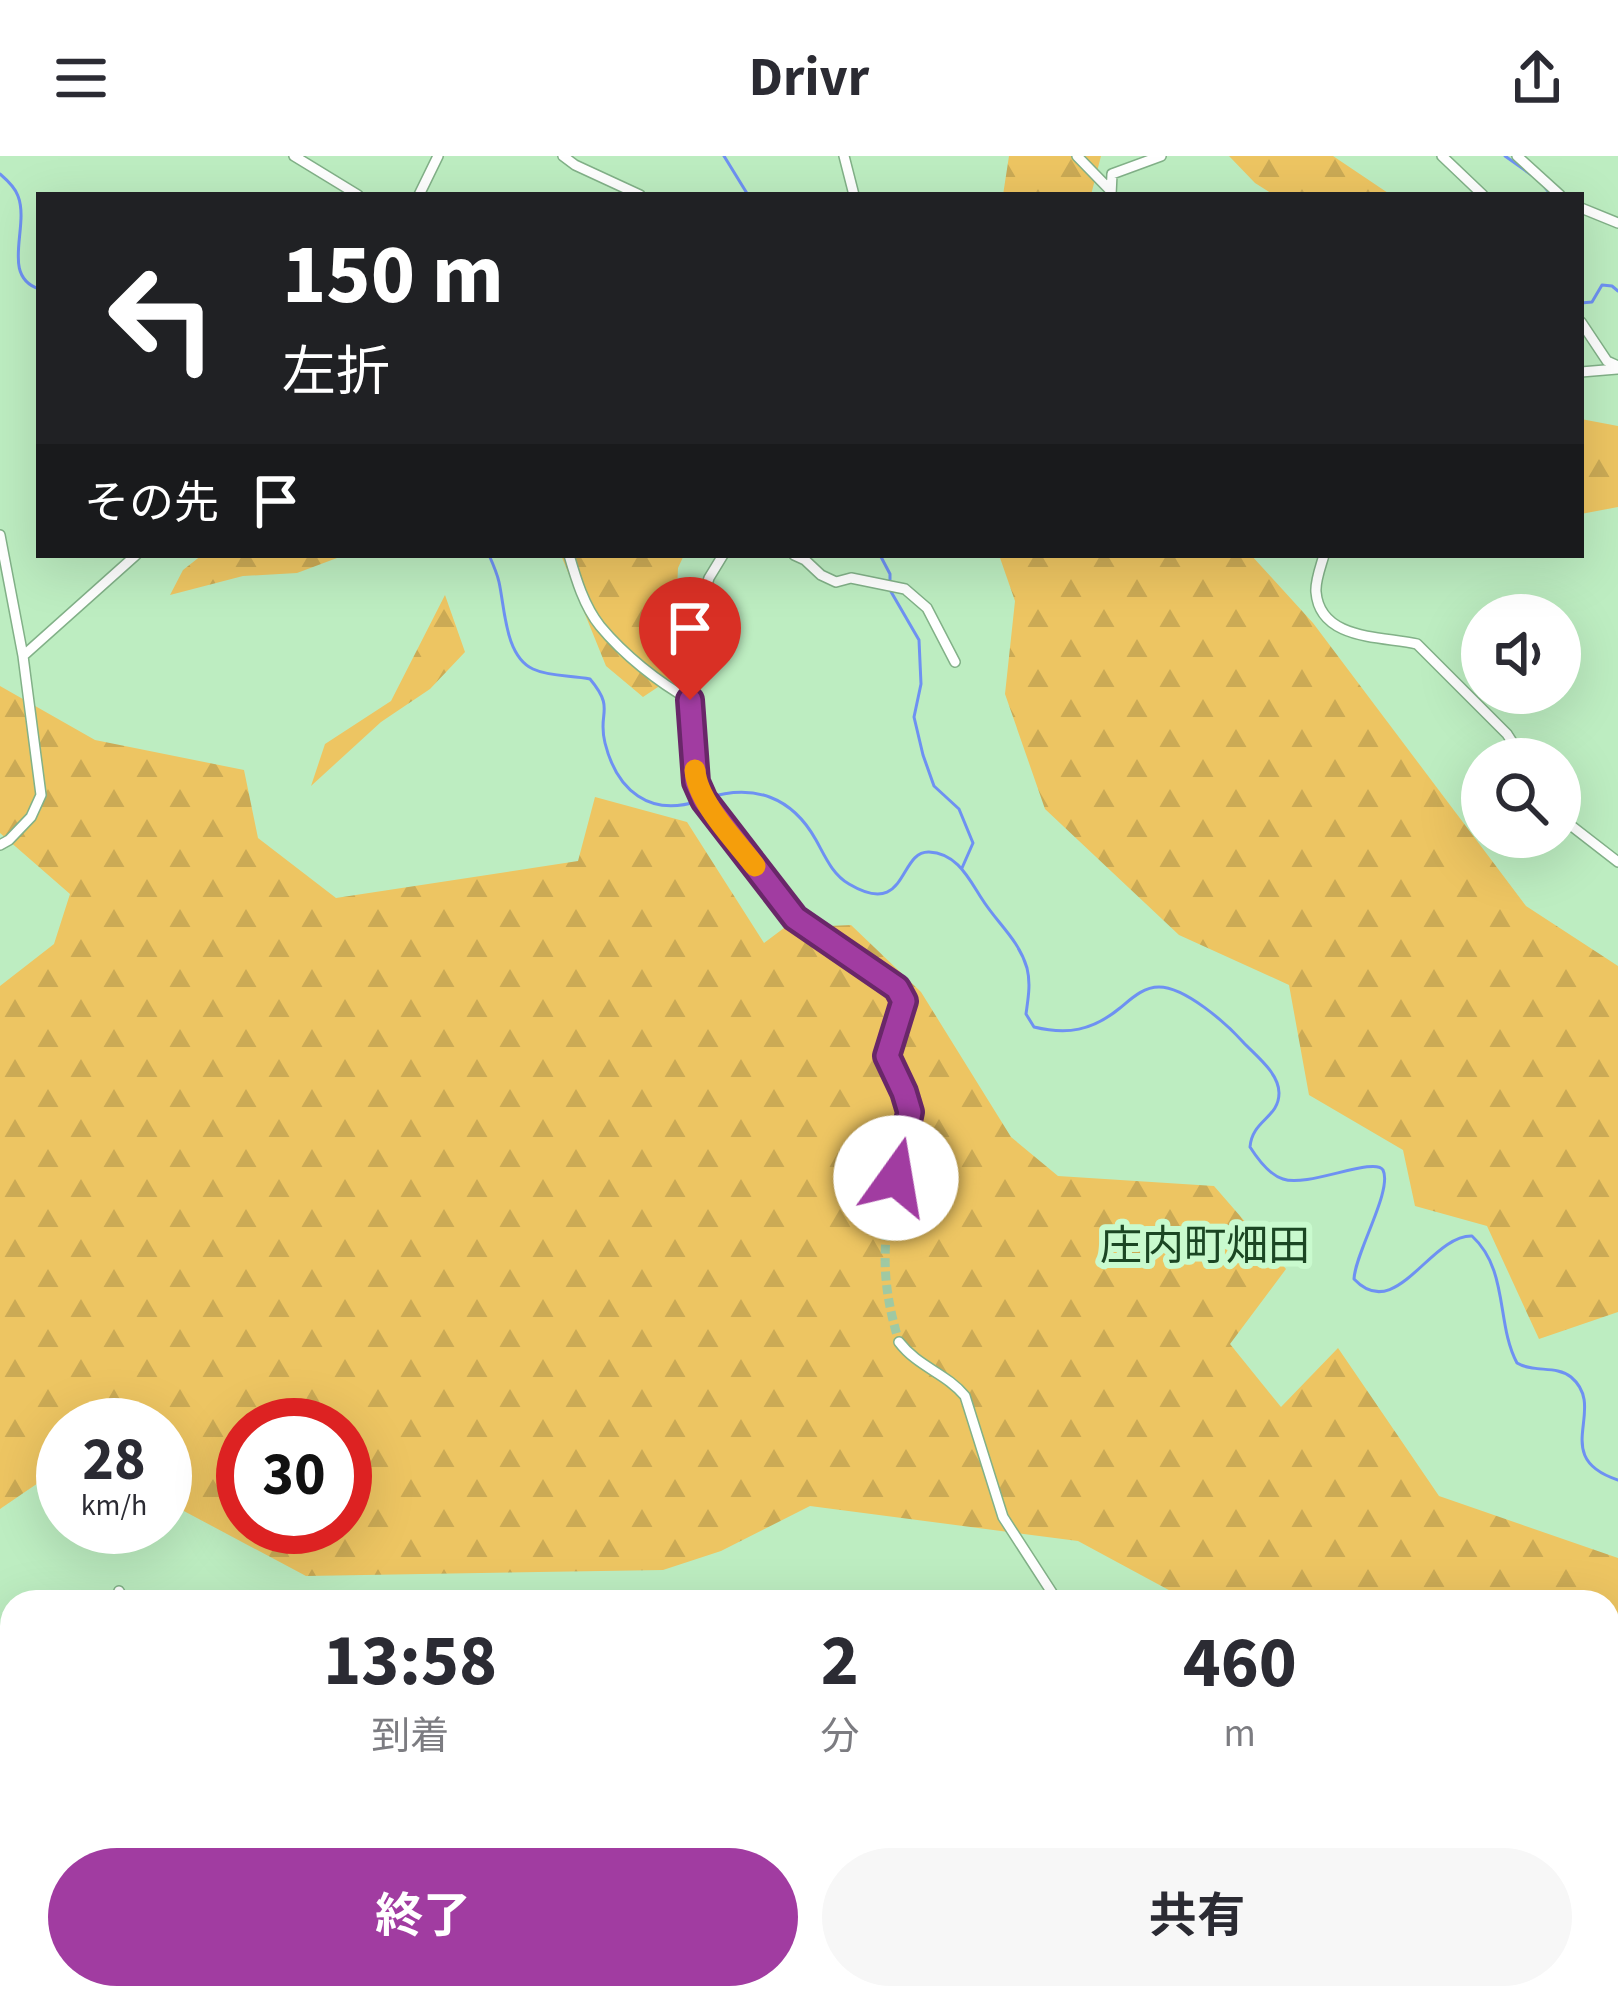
<!DOCTYPE html>
<html lang="ja">
<meta charset="utf-8">
<style>
:root{--surface:#fff;--page:#f7f7f7;--text:#2b2b33;--muted:#7c7c81;--accent:#a13ca1}
body{margin:0;font-family:"Source Sans 3","Noto Sans JP",sans-serif;background:var(--page);color:var(--text);height:100vh;display:flex;flex-direction:column;font-size:45px;white-space:nowrap}
*{box-sizing:border-box;margin:0}
p{font-size:39px;color:var(--muted)}
.icon{flex:none;width:66px;height:66px;fill:none;stroke:currentColor;stroke-width:2;stroke-linecap:round;stroke-linejoin:round}
.map{position:relative;flex:1;overflow:hidden}
.details{position:absolute;left:0px;top:1434px;width:1620px;height:420px;display:flex;flex-direction:column;background:var(--surface);border-radius:36px 36px 0 0;box-shadow:0 12px 48px #0002}
.details>*{flex:none}
.hud{position:absolute;left:36px;top:36px;width:1548px;height:366px;border-radius:0px;box-shadow:0 12px 48px #0002;background:#202124;color:#fff;overflow:hidden}
.fabs{position:absolute;left:1461px;top:438px;display:grid;gap:24px}
.fabs a{display:grid;place-items:center;width:120px;height:120px;border-radius:50%;background:var(--surface);box-shadow:0 12px 48px #0002;font-size:60px}
.speed{position:absolute;left:36px;top:1242px;display:flex;gap:24px;font-size:60px;font-weight:700;text-align:center}
.speed>*{display:grid;place-content:center;width:156px;height:156px;border-radius:50%;background:var(--surface);box-shadow:0 12px 48px #0002;line-height:1}
.speed small{font-size:30px;font-weight:400}
.speed .limit{border:18px solid #d22;background:#fff;color:#111}
.pin{position:absolute;display:grid;place-items:center;width:102px;height:102px;color:#fff;margin:-123px -51px;border-radius:50% 50% 50% 0;rotate:-45deg;box-shadow:0 0 12px #0007}
.pin .icon{rotate:45deg}
.me{position:absolute;width:132px;margin:-66px;rotate:13deg;stroke-linejoin:round;filter:drop-shadow(0 0 9px #0008)}
.turn{display:flex;align-items:center;gap:42px;height:252px;padding:0 48px;font-size:54px}
.turn .icon{width:156px;height:156px;stroke-width:2.5}
.turn b{display:block;font-size:84px;line-height:102px}
.then{display:flex;align-items:center;height:114px;padding:0 48px;background:#0003;gap:24px;font-size:45px}
.eta{display:flex;justify-content:space-evenly;align-items:center;height:204px;text-align:center}
.eta b{font-size:72px;font-weight:700;line-height:84px}
.action{display:flex;gap:24px;margin-top:auto;padding:24px 48px}
.action a{flex:1;height:138px;border-radius:72px;background:var(--accent);color:#fff;font-size:48px;font-weight:700;line-height:138px;text-align:center}
.action a+a{background:var(--page);color:var(--text)}
header{display:flex;justify-content:space-between;align-items:center;height:156px;padding:0 48px;background:var(--surface);font-size:54px;font-weight:700}
.map>svg:first-child{display:block}
.forest{fill:url(#forest-firs);fill-rule:evenodd}
.lines{fill:none;stroke-linecap:round;stroke-linejoin:round}
.stream{stroke:#6e91f2;stroke-width:3}
.street-tunnel{stroke:#9fc9a3;stroke-width:9;stroke-dasharray:9 4.5;stroke-linecap:butt}
.primary-tunnel{stroke:#9fc9a3;stroke-width:14;stroke-dasharray:14 7;stroke-linecap:butt}
.street-casing{stroke:#82b188;stroke-width:12}
.secondary-casing{stroke:#82b188;stroke-width:15}
.primary-casing{stroke:#4a8c55;stroke-width:16}
.street{stroke:#fff;stroke-width:9}
.secondary{stroke:#ceead3;stroke-width:12}
.primary{stroke:#9ed4a7;stroke-width:14}
.rail-casing{stroke:#536f56;stroke-width:8}
.rail{stroke:#c9face;stroke-width:3;stroke-dasharray:9;stroke-linecap:butt}
.route-casing{stroke:#692769;stroke-width:30}
.route{stroke:#a13ca1;stroke-width:21}
.slow{stroke:#f59e0b;stroke-width:21}
.labels{text-anchor:middle;stroke-width:12;stroke-linejoin:round;paint-order:stroke}
.quarter-label{font-size:42px;fill:#1b4623;stroke:#c9face}
</style>
<header><svg class="icon" aria-label="menu" viewBox="0 0 24 24"><path d="M4 6h16M4 12h16M4 18h16"/></svg>Drivr<svg class="icon" aria-label="share" viewBox="0 0 24 24"><path d="M12 15V3M7 8l5-5 5 5M5 13v7h14v-7"/></svg></header>
<div class="map">
<svg width="1618" height="1854" viewBox="0 0 1618 1854">
<defs>
<pattern id="forest-firs" width="22" height="20" patternUnits="userSpaceOnUse" patternTransform="scale(3)"><rect width="22" height="20" fill="#edc562"/><path d="M5 1l3.5 6h-7zM16 11l3.5 6h-7z" fill="#cbaa55"/></pattern>
</defs>
<rect width="100%" height="100%" fill="#bdedc1"/>
<path class="forest" d="M1009,0H1101L1091,39H1003Z
M1229,0H1333L1391,39H1274L1255,27Z
M1581,263L1618,270V351L1581,358Z
M202,399H345L297,417L243,420L170,439L183,414Z
M561,399H684L678,412L673,521L643,541L606,510Z
M999,399H1251L1313,467L1526,750L1618,810V1156L1539,1183L1487,1070L1415,1050L1403,994L1309,939L1289,829L1179,779L1045,653L1005,538L1015,445Z
M445,439L465,496L430,533L381,566L311,630L325,588L391,545Z
M0,530L95,584L244,614L258,682L336,742L578,705L595,641L687,666L764,787L784,772L851,769L921,836L1011,981L1058,1020L1214,1030L1286,1113L1230,1188L1281,1251L1338,1192L1439,1340L1618,1402V1640L1608,1622V1446H1191L1078,1385L810,1350L721,1395L663,1414L306,1420L165,1345V1269H63V1310L0,1353V830L54,788L70,738L0,677ZM243,1269H345V1371H243Z"/>
<g class="lines">
<path class="stream" d="M724,0L748,39
M1505,0L1533,20
M0,18C7,24 15,31 18,40C30,71 0,120 39,133
M1544,30L1551,39
M1581,147L1592,146L1602,129L1612,130L1618,135
M489,399C493,408 497,417 499,426C505,453 505,500 533,513C550,521 572,519 590,523C616,554 597,556 605,587C617,635 650,661 698,645
M880,399L890,418V425
M890,434L919,484L921,528L914,561L923,599L934,630L959,653L973,687L962,712
M707,642C754,627 792,641 816,684C825,700 832,718 849,728C908,763 898,695 929,696C957,697 969,723 982,743C997,767 1019,784 1027,812C1031,828 1028,843 1026,858L1034,871C1067,879 1092,875 1120,852C1131,843 1143,831 1159,831C1185,831 1226,867 1243,886C1256,900 1279,917 1279,937C1279,962 1252,964 1250,991C1257,1002 1270,1019 1283,1023C1307,1032 1375,1000 1383,1014C1393,1034 1355,1097 1354,1123C1396,1168 1430,1079 1472,1080C1509,1114 1496,1168 1517,1207C1534,1217 1556,1209 1571,1221C1609,1253 1548,1301 1618,1324
M464,1842L484,1849L498,1842
M856,1842L883,1854"/>
<path class="street-tunnel" d="M896,1022C882,1085 880,1123 899,1186
M1608,1611L1618,1602"/>
<path class="primary-tunnel" d="M1608,1492L1618,1481"/>
<defs>
<path id="street" d="M294,0L358,39
M563,0L575,9L640,39
M844,0L854,39
M1077,0L1111,35
M1442,0L1483,39
M1517,0L1560,39
M419,39L438,0
M1111,39L1112,18L1161,0
M1581,52L1618,67
M1581,166L1607,205L1618,210
M1581,216L1617,213
M0,379L23,500L41,639L31,661L9,684L0,689
M569,399C576,423 584,450 600,470C624,499 658,526 690,544
M723,399L709,422L703,442L692,515L690,544L696,626L704,644L795,762L897,833L905,845L887,900L904,936L910,956L896,1022
M794,399L805,404L821,419L836,426L851,422L905,433L927,452L955,506
M1324,399C1321,410 1315,425 1316,436C1320,485 1383,480 1417,488L1507,578L1516,592L1514,603
M23,500L136,399
M1560,661L1618,706
M899,1186C918,1211 946,1217 965,1240L1003,1361L1058,1446
M119,1435L125,1446
M0,1835H12
M486,1842L488,1854
M516,1854L537,1842
M1231,1854L1234,1842"/>
<path id="secondary" d="M0,1615L12,1618
M1041,1842L1063,1854"/>
<path id="primary" d="M1115,1854L1122,1842"/>
</defs>
<use href="#street" class="street-casing"/>
<use href="#secondary" class="secondary-casing"/>
<use href="#primary" class="primary-casing"/>
<use href="#street" class="street"/>
<use href="#secondary" class="secondary"/>
<use href="#primary" class="primary"/>
<defs>
<path id="rail" d="M0,1693H12
M1276,1842L1305,1854"/>
</defs>
<use href="#rail" class="rail-casing"/>
<use href="#rail" class="rail"/>
</g>
<g class="lines">
<defs>
<path id="route" d="M690,544L696,626L704,644L795,762L897,832L904,845L887,900L904,936L910,956L896,1022"/>
</defs>
<use href="#route" class="route-casing"/>
<use href="#route" class="route"/>
<path class="slow" d="M695,614C697,646 736,685 755,710"/>
</g>
<g class="labels">
<g class="quarter-label">
<text x="1205" y="1104">庄内町畑田</text>
</g>
</g>
</svg>
<div class="fabs">
<a><svg class="icon" aria-label="sound" viewBox="0 0 24 24"><path d="M4 9h4l5-4v14l-5-4H4zM17 9q2 3 0 6"/></svg></a>
<a><svg class="icon" aria-label="search" viewBox="0 0 24 24"><circle cx="10" cy="10" r="6"/><path d="M15 15l6 6"/></svg></a>
</div>
<div class="speed"><div>28<small>km/h</small></div><div class="limit">30</div></div>
<div class="pin" style="left:690px;top:544px;background:#d93025"><svg class="icon" aria-label="arrive" viewBox="0 0 24 24"><path d="M6 21V4h12l-3 4 3 4H6"/></svg></div>
<svg class="me" style="left:896px;top:1022px" viewBox="-20 -20 40 40"><circle r="19" fill="#fff"/><path d="M0-13L10 11 0 6-10 11z" fill="#a13ca1"/></svg>
<div class="hud">
<div class="turn"><svg class="icon" aria-label="left" viewBox="0 0 24 24"><path d="M17 20v-9H6M10 6l-5 5 5 5"/></svg><div><b>150 m</b>左折</div></div>
<div class="then">その先<svg class="icon" aria-label="arrive" viewBox="0 0 24 24"><path d="M6 21V4h12l-3 4 3 4H6"/></svg></div>
</div>
<section class="details">
<div class="eta">
<div><b>13:58</b><p>到着</p></div>
<div><b>2</b><p>分</p></div>
<div><b>460</b><p>m</p></div>
</div>
<div class="action"><a>終了</a><a>共有</a></div>
</section>
</div>
